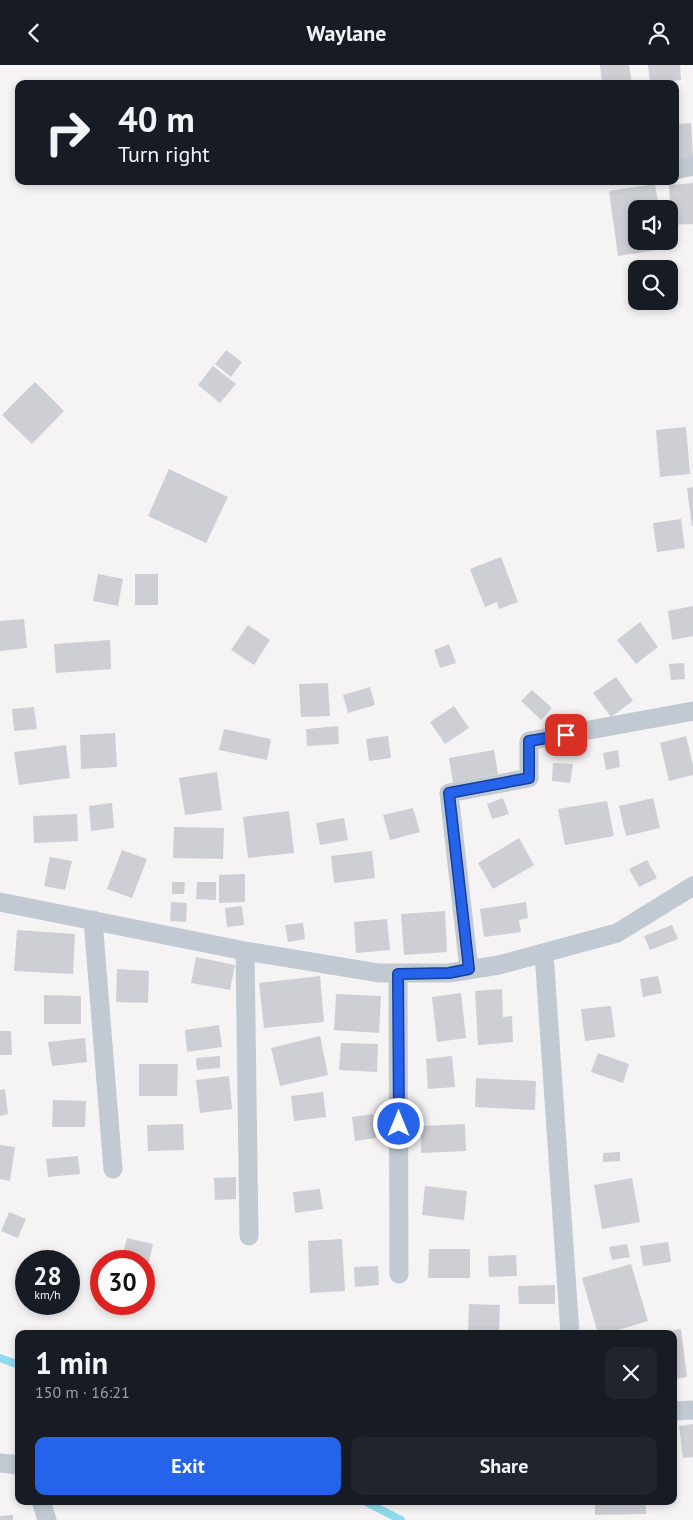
<!DOCTYPE html>
<meta charset="utf-8">
<style>
:root{--surface:#171b24;--page:#20242c;--text:#f1f3f6;--muted:#9ea1a6;--accent:#2563eb}
body{margin:0;font-family:"PT Sans",sans-serif;background:var(--page);color:var(--text);height:100vh;display:flex;flex-direction:column;font-size:19px;white-space:nowrap}
*{box-sizing:border-box;margin:0}
p{font-size:16px;color:var(--muted)}
.icon{flex:none;width:28px;height:28px;fill:none;stroke:currentColor;stroke-width:2;stroke-linecap:round;stroke-linejoin:round}
.map{position:relative;flex:1;overflow:hidden}
.drawer{position:absolute;left:15px;top:1265px;width:662px;height:175px;display:flex;flex-direction:column;background:var(--surface);border-radius:10px;box-shadow:0 2px 8px #0003}
.drawer>*{flex:none}
.banner{position:absolute;left:15px;top:15px;width:664px;height:105px;border-radius:10px;box-shadow:0 2px 8px #0003;background:#171b24;color:var(--text);overflow:hidden}
.tools{position:absolute;left:628px;top:135px;display:grid;gap:10px}
.tools a{display:grid;place-items:center;width:50px;height:50px;border-radius:10px;background:var(--surface);box-shadow:0 2px 8px #0003;font-size:25px}
.speed{position:absolute;left:15px;top:1185px;display:flex;gap:10px;font-size:25px;font-weight:700;text-align:center}
.speed>*{display:grid;place-content:center;width:65px;height:65px;border-radius:50%;background:var(--surface);box-shadow:0 2px 8px #0003;line-height:1}
.speed small{font-size:12px;font-weight:400}
.speed .limit{border:8px solid #d22;background:#fff;color:#111}
.pin{position:absolute;display:grid;place-items:center;width:42px;height:42px;color:#fff;margin:-21px;border-radius:10px;box-shadow:0 2px 8px #0006}
.me{position:absolute;width:55px;margin:-28px;rotate:0deg;stroke-linejoin:round;filter:drop-shadow(0 0 4px #0008)}
.turn{display:flex;align-items:center;gap:18px;height:105px;padding:0 20px;font-size:22px}
.turn .icon{width:65px;height:65px;stroke-width:2.5}
.turn b{display:block;font-size:35px;line-height:42px}
.round{display:grid;place-items:center;flex:none;width:52px;height:52px;border-radius:10px;background:var(--page)}
.summary{display:flex;align-items:center;justify-content:space-between;height:85px;padding:0 20px}
h1{font-size:30px;font-weight:600;line-height:38px}
.action{display:flex;gap:10px;margin-top:auto;padding:10px 20px}
.action a{flex:1;height:58px;border-radius:10px;background:var(--accent);color:#fff;font-size:20px;font-weight:600;line-height:58px;text-align:center}
.action a+a{background:var(--page);color:var(--text)}
header{display:flex;justify-content:space-between;align-items:center;height:65px;padding:0 20px;background:var(--surface);font-size:22px;font-weight:600}
.map>svg:first-child{display:block}
.lines{fill:none;stroke-linecap:round;stroke-linejoin:round}
.stream{stroke:#90daee;stroke-width:8}
.building{fill:#cdcfd5}
.street{stroke:#c1cad2;stroke-width:19}
.route-casing{stroke:#184099;stroke-width:12}
.route{stroke:#2563eb;stroke-width:9}
</style>
<header><svg class="icon" aria-label="back" viewBox="0 0 24 24"><path d="M15 5l-7 7 7 7"/></svg>Waylane<svg class="icon" aria-label="person" viewBox="0 0 24 24"><circle cx="12" cy="8" r="4"/><path d="M4 21q1-7 8-7t8 7"/></svg></header>
<div class="map">
<svg width="693" height="1455" viewBox="0 0 693 1455">
<rect width="100%" height="100%" fill="#f5f3f3"/>
<g class="lines">
<path class="stream" d="M0,1293L19,1300
M364,1436L401,1455"/>
</g>
<path class="building" d="M600,0H629L632,19H602Z
M648,0H680L681,15L650,19Z
M691,58L693,92L675,99V59Z
M693,118V159L671,160L669,120Z
M655,119L659,144H636V176H663L664,184L618,191L609,126Z
M226,285L242,297L231,312L215,299Z
M213,301L236,319L220,338L198,320Z
M35,317L64,346L32,379L2,350Z
M686,362L690,409L660,412L656,365Z
M169,404L228,432L206,478L148,451Z
M693,422V461H692L687,423Z
M681,454L685,483L657,487L653,458Z
M501,492L518,537L499,544L497,537L485,542L470,504Z
M98,509L123,514L118,541L93,536Z
M135,509H158V540H135Z
M693,541V571L672,575L668,546Z
M24,554L27,583L0,586V556Z
M640,557L658,582L636,599L617,575Z
M248,560L270,575L254,600L231,585Z
M110,575L111,604L56,608L54,579Z
M449,579L456,598L440,603L434,585Z
M684,598L685,614L671,615L669,599Z
M616,612L633,636L611,652L593,628Z
M328,618L330,651L301,652L299,619Z
M370,622L375,640L348,648L343,630Z
M532,625L552,643L541,655L521,636Z
M454,641L469,663L445,679L430,657Z
M34,642L37,664L14,666L12,644Z
M338,661L339,679L307,681L306,664Z
M224,664L271,674L267,695L219,685Z
M115,668L117,702L81,704L80,670Z
M388,671L391,693L369,696L366,674Z
M686,671L693,700V710L669,716L660,678Z
M66,680L70,713L19,720L14,687Z
M494,685L498,709L453,718L449,693Z
M618,685L620,702L606,705L603,688Z
M553,698L573,699L570,718L552,716Z
M217,707L222,745L185,750L179,713Z
M503,733L509,749L492,754L487,739Z
M653,733L660,763L626,771L619,741Z
M607,736L614,771L565,780L558,744Z
M112,738L114,763L91,766L89,741Z
M413,743L420,767L390,775L383,750Z
M289,746L294,788L248,793L243,752Z
M77,749L78,776L34,778L33,751Z
M344,753L348,775L320,780L316,758Z
M174,762L224,763L223,794L173,793Z
M519,773L534,800L493,824L478,798Z
M122,785L147,794L132,833L107,824Z
M372,786L375,813L334,818L331,791Z
M50,792L72,796L65,825L44,821Z
M647,795L657,813L639,822L629,804Z
M245,809V837L219,838V810Z
M172,817H185L184,829H172Z
M197,817H216V835L196,834Z
M171,837L187,838L186,857L170,856Z
M526,837L528,853L519,855L521,867L484,872L480,844Z
M242,841L244,860L227,862L225,843Z
M445,846L447,887L404,890L401,849Z
M387,854L390,885L356,888L354,857Z
M303,858L305,874L288,877L285,860Z
M672,860L678,874L650,885L644,871Z
M17,865L75,869L73,909L14,906Z
M196,892L235,900L230,925L191,918Z
M117,904L149,906L148,938L116,937Z
M320,911L324,957L264,963L259,918Z
M658,911L662,928L643,932L640,914Z
M502,924L503,952L512,951L513,977L478,980L475,926Z
M461,928L466,973L437,977L432,932Z
M336,929L381,931L379,968L334,965Z
M44,930L81,931V959H44Z
M611,941L615,972L585,976L581,944Z
M219,960L222,982L187,987L185,965Z
M0,966H11L12,990H0Z
M320,971L328,1010L280,1021L271,983Z
M85,973L87,997L52,1001L48,977Z
M341,978L378,979L377,1007L339,1005Z
M598,988L629,999L623,1018L591,1007Z
M220,991V1003L197,1005L196,993Z
M452,991L455,1022L428,1024L426,994Z
M139,999H178L177,1031H139Z
M229,1011L232,1044L200,1048L196,1015Z
M476,1013L536,1016L535,1045L475,1042Z
M5,1024L8,1049L0,1051V1025Z
M323,1027L326,1052L294,1056L291,1031Z
M53,1035L86,1036L85,1062H52Z
M373,1049L376,1073L355,1076L352,1052Z
M183,1059L184,1085L148,1086L147,1060Z
M465,1059L466,1086L421,1088V1061Z
M0,1080L15,1082L10,1116L0,1114Z
M620,1087V1096L603,1097V1088Z
M78,1091L80,1109L48,1112L46,1094Z
M236,1112V1134L215,1135L214,1113Z
M632,1113L640,1157L602,1164L594,1120Z
M425,1121L467,1126L464,1155L422,1150Z
M320,1124L323,1144L295,1148L293,1127Z
M9,1147L26,1154L18,1173L1,1166Z
M127,1173L153,1179L147,1205L144,1204V1196H121Z
M342,1174L345,1226L310,1228L308,1176Z
M668,1177L671,1197L643,1201L640,1181Z
M627,1179L630,1192L612,1195L609,1182Z
M429,1184H470V1213H428Z
M516,1190L517,1211L489,1212L488,1191Z
M631,1199L648,1256L605,1269H598L582,1213Z
M378,1201L379,1220L355,1222L354,1202Z
M555,1220V1239H519L518,1221Z
M469,1239L500,1240L499,1269H468Z
M681,1264L687,1312L674,1314V1269L653,1268Z
M693,1359V1392L683,1393L679,1361Z
M595,1436H646V1449L595,1450Z
M13,1450V1455H0V1451Z"/>
<g class="lines">
<path class="street" d="M675,105L693,101
M0,837L245,886L379,908H449L499,900L617,868L693,821
M93,855L113,1104
M245,886L249,1171
M544,888L570,1269
M469,904L449,728L529,713V676L693,646
M398,909L399,1209
M674,1346L693,1345
M0,1398L19,1400
M41,1436L47,1455"/>
</g>
<g class="lines">
<defs>
<path id="route" d="M399,1059L398,909L449,908L469,904L449,728L529,713V676L566,670"/>
</defs>
<use href="#route" class="route-casing"/>
<use href="#route" class="route"/>
</g>
</svg>
<div class="tools">
<a><svg class="icon" aria-label="sound" viewBox="0 0 24 24"><path d="M4 9h4l5-4v14l-5-4H4zM17 9q2 3 0 6"/></svg></a>
<a><svg class="icon" aria-label="search" viewBox="0 0 24 24"><circle cx="10" cy="10" r="6"/><path d="M15 15l6 6"/></svg></a>
</div>
<div class="speed"><div>28<small>km/h</small></div><div class="limit">30</div></div>
<div class="pin" style="left:566px;top:670px;background:#d93025"><svg class="icon" aria-label="arrive" viewBox="0 0 24 24"><path d="M6 21V4h12l-3 4 3 4H6"/></svg></div>
<svg class="me" style="left:399px;top:1059px" viewBox="-20 -20 40 40"><circle r="17" fill="#2563eb" stroke="#fff" stroke-width="3"/><path d="M0-11L8 9 0 5-8 9z" fill="#fff"/></svg>
<div class="banner">
<div class="turn"><svg class="icon" aria-label="right" viewBox="0 0 24 24"><path d="M7 20v-9h11M14 6l5 5-5 5"/></svg><div><b>40 m</b>Turn right</div></div>
</div>
<section class="drawer">
<div class="summary"><div><h1>1 min</h1><p>150 m · 16:21</p></div><a class="round"><svg class="icon" aria-label="close" viewBox="0 0 24 24"><path d="M6 6l12 12M18 6L6 18"/></svg></a></div>
<div class="action"><a>Exit</a><a>Share</a></div>
</section>
</div>
